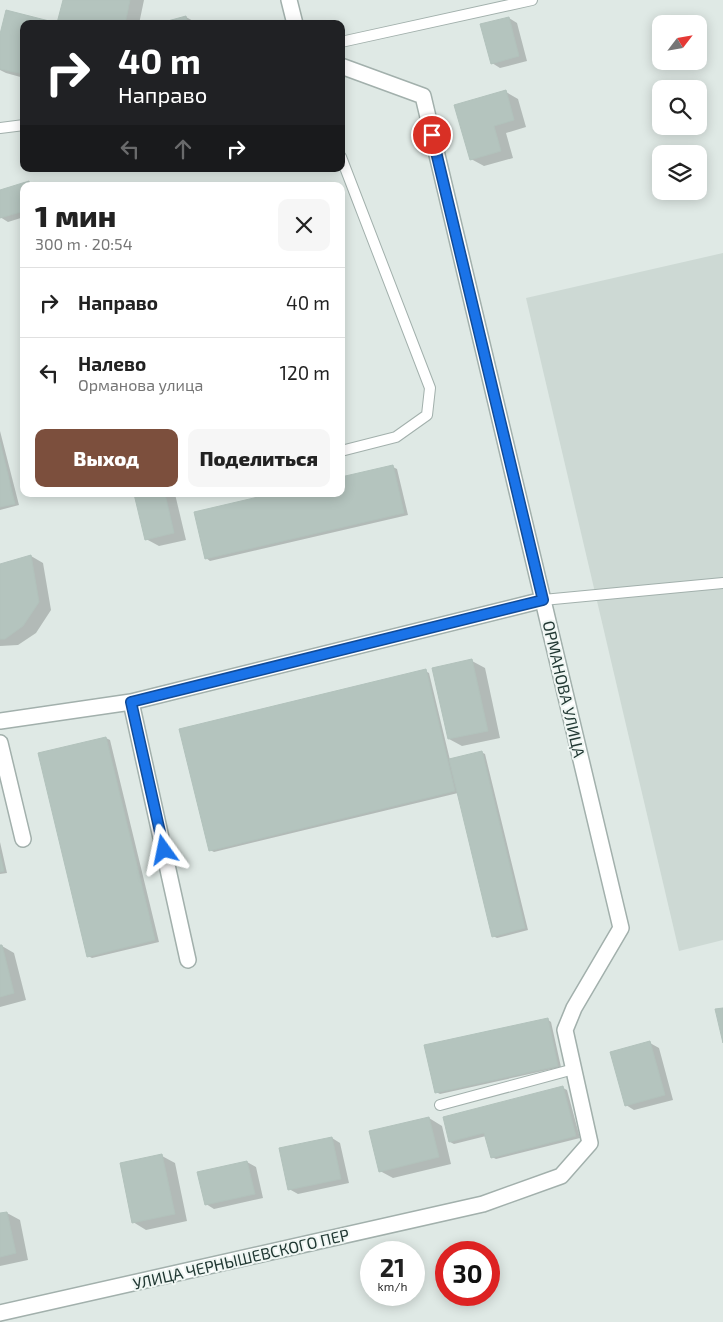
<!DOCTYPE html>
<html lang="ru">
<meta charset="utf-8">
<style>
:root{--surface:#fff;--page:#f6f6f6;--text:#222;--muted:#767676;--line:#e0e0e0;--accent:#7c4f3d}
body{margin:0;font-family:"Exo 2",sans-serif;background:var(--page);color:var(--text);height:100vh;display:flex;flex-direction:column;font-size:19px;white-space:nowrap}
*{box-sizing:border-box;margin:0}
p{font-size:16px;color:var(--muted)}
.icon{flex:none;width:28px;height:28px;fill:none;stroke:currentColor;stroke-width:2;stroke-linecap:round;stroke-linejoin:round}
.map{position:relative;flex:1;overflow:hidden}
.sheet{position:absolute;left:20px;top:182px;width:325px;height:315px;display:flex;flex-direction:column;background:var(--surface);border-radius:10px;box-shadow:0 2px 12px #0003}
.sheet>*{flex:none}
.guide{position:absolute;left:20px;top:20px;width:325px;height:152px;border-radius:10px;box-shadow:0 2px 12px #0003;background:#202124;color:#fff;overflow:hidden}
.needle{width:32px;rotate:59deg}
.controls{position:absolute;left:652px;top:15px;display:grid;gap:10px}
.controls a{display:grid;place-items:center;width:55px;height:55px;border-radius:10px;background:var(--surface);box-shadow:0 2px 12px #0003;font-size:25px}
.speed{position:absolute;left:360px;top:1241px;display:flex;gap:10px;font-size:25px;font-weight:700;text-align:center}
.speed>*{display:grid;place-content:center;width:65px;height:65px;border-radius:50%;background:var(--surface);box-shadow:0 2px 12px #0003;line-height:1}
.speed small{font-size:12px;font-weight:400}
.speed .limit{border:8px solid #d22;background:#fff;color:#111}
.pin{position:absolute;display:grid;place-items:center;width:42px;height:42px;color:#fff;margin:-21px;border:2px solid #fff;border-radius:50%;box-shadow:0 1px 5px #0007}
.me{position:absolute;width:55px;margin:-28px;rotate:348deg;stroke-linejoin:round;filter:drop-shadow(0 0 4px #0008)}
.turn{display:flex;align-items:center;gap:18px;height:105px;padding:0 15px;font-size:22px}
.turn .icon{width:65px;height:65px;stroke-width:2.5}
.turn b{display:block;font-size:35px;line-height:42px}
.lanes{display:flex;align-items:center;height:48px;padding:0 15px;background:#0003;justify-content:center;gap:25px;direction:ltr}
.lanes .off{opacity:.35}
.round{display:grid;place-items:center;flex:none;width:52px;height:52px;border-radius:10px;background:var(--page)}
.overview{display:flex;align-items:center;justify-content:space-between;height:85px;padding:0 15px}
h1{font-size:30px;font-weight:800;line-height:38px}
.action{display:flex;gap:10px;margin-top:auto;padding:10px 15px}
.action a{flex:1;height:58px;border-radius:10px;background:var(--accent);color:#fff;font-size:20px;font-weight:800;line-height:58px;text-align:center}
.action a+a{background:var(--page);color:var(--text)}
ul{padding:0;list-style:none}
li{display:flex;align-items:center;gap:15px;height:70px;padding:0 15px;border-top:1px solid var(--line)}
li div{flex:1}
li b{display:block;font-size:19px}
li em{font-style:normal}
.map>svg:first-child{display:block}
.built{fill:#cdd9d4}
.shadow{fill:#0003}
.building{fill:#b4c4be;stroke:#b2c2bc}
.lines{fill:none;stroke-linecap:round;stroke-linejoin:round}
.lane-casing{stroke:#a2b0ac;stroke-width:12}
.street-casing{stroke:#a2b0ac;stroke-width:18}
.lane{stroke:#fff;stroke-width:10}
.street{stroke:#fff;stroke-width:15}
.route-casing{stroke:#114b97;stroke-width:12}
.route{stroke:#1a73e8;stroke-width:9}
.labels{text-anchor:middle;stroke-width:4;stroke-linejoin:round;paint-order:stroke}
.street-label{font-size:16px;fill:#213833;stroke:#eff6f3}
</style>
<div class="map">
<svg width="723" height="1322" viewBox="0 0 723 1322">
<rect width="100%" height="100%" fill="#dfe9e5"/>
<path class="built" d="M723,253V940L679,951L526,298Z"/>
<path class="shadow" d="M64,0H144L139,24H58Z
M186,17L195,22V24H166Z
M509,18L517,23L527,61L500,68L492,63Z
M24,24V78L6,73L0,70V39Z
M506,92L518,99L526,127L506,133L513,158L484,166L471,159Z
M29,183L35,186H24V217L8,222L0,217V191Z
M0,431L19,505L0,510Z
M393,467L397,469L408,515L210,561L206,558L196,512L276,494H341Z
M135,494H175L186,540L159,546L146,539Z
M31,556L43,563L51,610L36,633L18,645L0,646V565Z
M472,661L485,668L500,738L462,746L449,739Z
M425,671L429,673L450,760L481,752L485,754L528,930L497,938L493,936L458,793L214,852L210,850Z
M106,738L110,740L159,942L92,958L88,956Z
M0,842L7,873L0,874Z
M0,946H2L14,953L26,1000L0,1007Z
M547,1019L551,1022L561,1067L440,1094L436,1092Z
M650,1043L659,1048L673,1100L634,1110L626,1105Z
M563,1088L567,1090L580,1138L496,1159L492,1157L486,1136L454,1144L450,1142Z
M429,1118L442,1126L451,1164L393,1178L380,1171Z
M332,1138L340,1143L349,1183L298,1194L289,1189Z
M162,1156L175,1163L187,1221L146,1230L133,1222Z
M247,1162L256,1167L263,1198L214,1209L206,1204Z
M7,1213L20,1220L28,1260L0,1266V1214Z"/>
<path class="building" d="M63,0H130L125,24H75L67,22V24H24V74L0,69V34L6,10L57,23Z
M186,16L188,24H165L164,22Z
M509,17L519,56L491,64L480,24Z
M506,90L514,120L494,126L501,151L470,160L454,105Z
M29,181L30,186H24V211L0,218V190Z
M0,442L15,504L0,507Z
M393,465L404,513L205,559L194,512L271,494H341V477Z
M134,494H165L174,533L145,540Z
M31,555L39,602L23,626L5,639H0V564Z
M472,659L488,731L448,739L432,668Z
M426,669L455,791L209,851L179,729Z
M106,737L155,940L87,957L38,753Z
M482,751L525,928L492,937L449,759Z
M0,854L4,871L0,872Z
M0,945H2L14,993L0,997Z
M723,1008V1043L715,1009Z
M548,1018L558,1066L435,1093L424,1045Z
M650,1041L665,1095L625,1106L610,1052Z
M563,1086L576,1136L491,1158L484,1133L449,1142L443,1117Z
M429,1117L439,1157L379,1172L369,1131Z
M332,1137L341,1179L288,1190L279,1148Z
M162,1154L175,1214L132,1223L120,1163Z
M247,1161L255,1194L205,1205L197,1172Z
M7,1212L16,1253L0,1257V1213Z"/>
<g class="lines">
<defs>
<path id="lane" d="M341,42L532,0
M0,128L24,125
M341,157L430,388L427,415L396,437L341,451
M543,600L723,583
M440,1105L574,1069"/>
<path id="street" d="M289,0L295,24
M0,721L131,702
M0,743L23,839
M188,960L131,702L543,600
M0,1313L483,1204L561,1176L590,1143L565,1030L574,1008L621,928L423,96L341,66"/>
</defs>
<use href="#lane" class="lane-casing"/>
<use href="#street" class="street-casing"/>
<use href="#lane" class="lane"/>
<use href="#street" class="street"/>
</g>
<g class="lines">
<defs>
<path id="route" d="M164,850L131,702L543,600L432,135"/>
</defs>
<use href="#route" class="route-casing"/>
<use href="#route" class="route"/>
</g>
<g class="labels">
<g class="street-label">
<text transform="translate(564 689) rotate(77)" y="6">ОРМАНОВА УЛИЦА</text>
<text transform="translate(241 1259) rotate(-13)" y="6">УЛИЦА ЧЕРНЫШЕВСКОГО ПЕР</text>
</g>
</g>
</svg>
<div class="controls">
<a><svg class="needle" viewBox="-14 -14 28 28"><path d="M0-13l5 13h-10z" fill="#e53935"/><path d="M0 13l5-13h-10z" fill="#767676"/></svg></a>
<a><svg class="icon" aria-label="search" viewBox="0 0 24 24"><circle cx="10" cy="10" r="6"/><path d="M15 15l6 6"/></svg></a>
<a><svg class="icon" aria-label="layers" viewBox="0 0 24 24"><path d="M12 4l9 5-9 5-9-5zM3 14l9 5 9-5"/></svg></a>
</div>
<div class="speed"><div>21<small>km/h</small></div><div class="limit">30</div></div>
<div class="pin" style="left:432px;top:135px;background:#d93025"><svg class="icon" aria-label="arrive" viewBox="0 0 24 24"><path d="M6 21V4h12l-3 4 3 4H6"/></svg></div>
<svg class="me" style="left:164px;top:850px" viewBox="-20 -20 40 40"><path d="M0-17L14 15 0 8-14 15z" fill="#1a73e8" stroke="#fff" stroke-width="4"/></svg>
<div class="guide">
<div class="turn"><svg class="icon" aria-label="right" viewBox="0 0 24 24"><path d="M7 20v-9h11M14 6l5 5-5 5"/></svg><div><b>40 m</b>Направо</div></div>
<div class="lanes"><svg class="icon off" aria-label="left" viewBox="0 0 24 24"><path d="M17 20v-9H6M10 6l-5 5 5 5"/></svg><svg class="icon off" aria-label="ahead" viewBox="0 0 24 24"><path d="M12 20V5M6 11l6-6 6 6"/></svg><svg class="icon" aria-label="right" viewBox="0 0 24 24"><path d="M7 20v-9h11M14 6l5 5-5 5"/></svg></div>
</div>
<section class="sheet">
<div class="overview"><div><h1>1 мин</h1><p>300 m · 20:54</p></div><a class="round"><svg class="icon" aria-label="close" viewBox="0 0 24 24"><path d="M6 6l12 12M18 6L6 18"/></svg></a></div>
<ul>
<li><svg class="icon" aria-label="right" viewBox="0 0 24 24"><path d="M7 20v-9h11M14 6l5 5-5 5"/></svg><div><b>Направо</b></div><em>40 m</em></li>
<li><svg class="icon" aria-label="left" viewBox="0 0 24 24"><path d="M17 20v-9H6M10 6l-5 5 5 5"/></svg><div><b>Налево</b><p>Орманова улица</p></div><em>120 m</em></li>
</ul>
<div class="action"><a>Выход</a><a>Поделиться</a></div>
</section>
</div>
